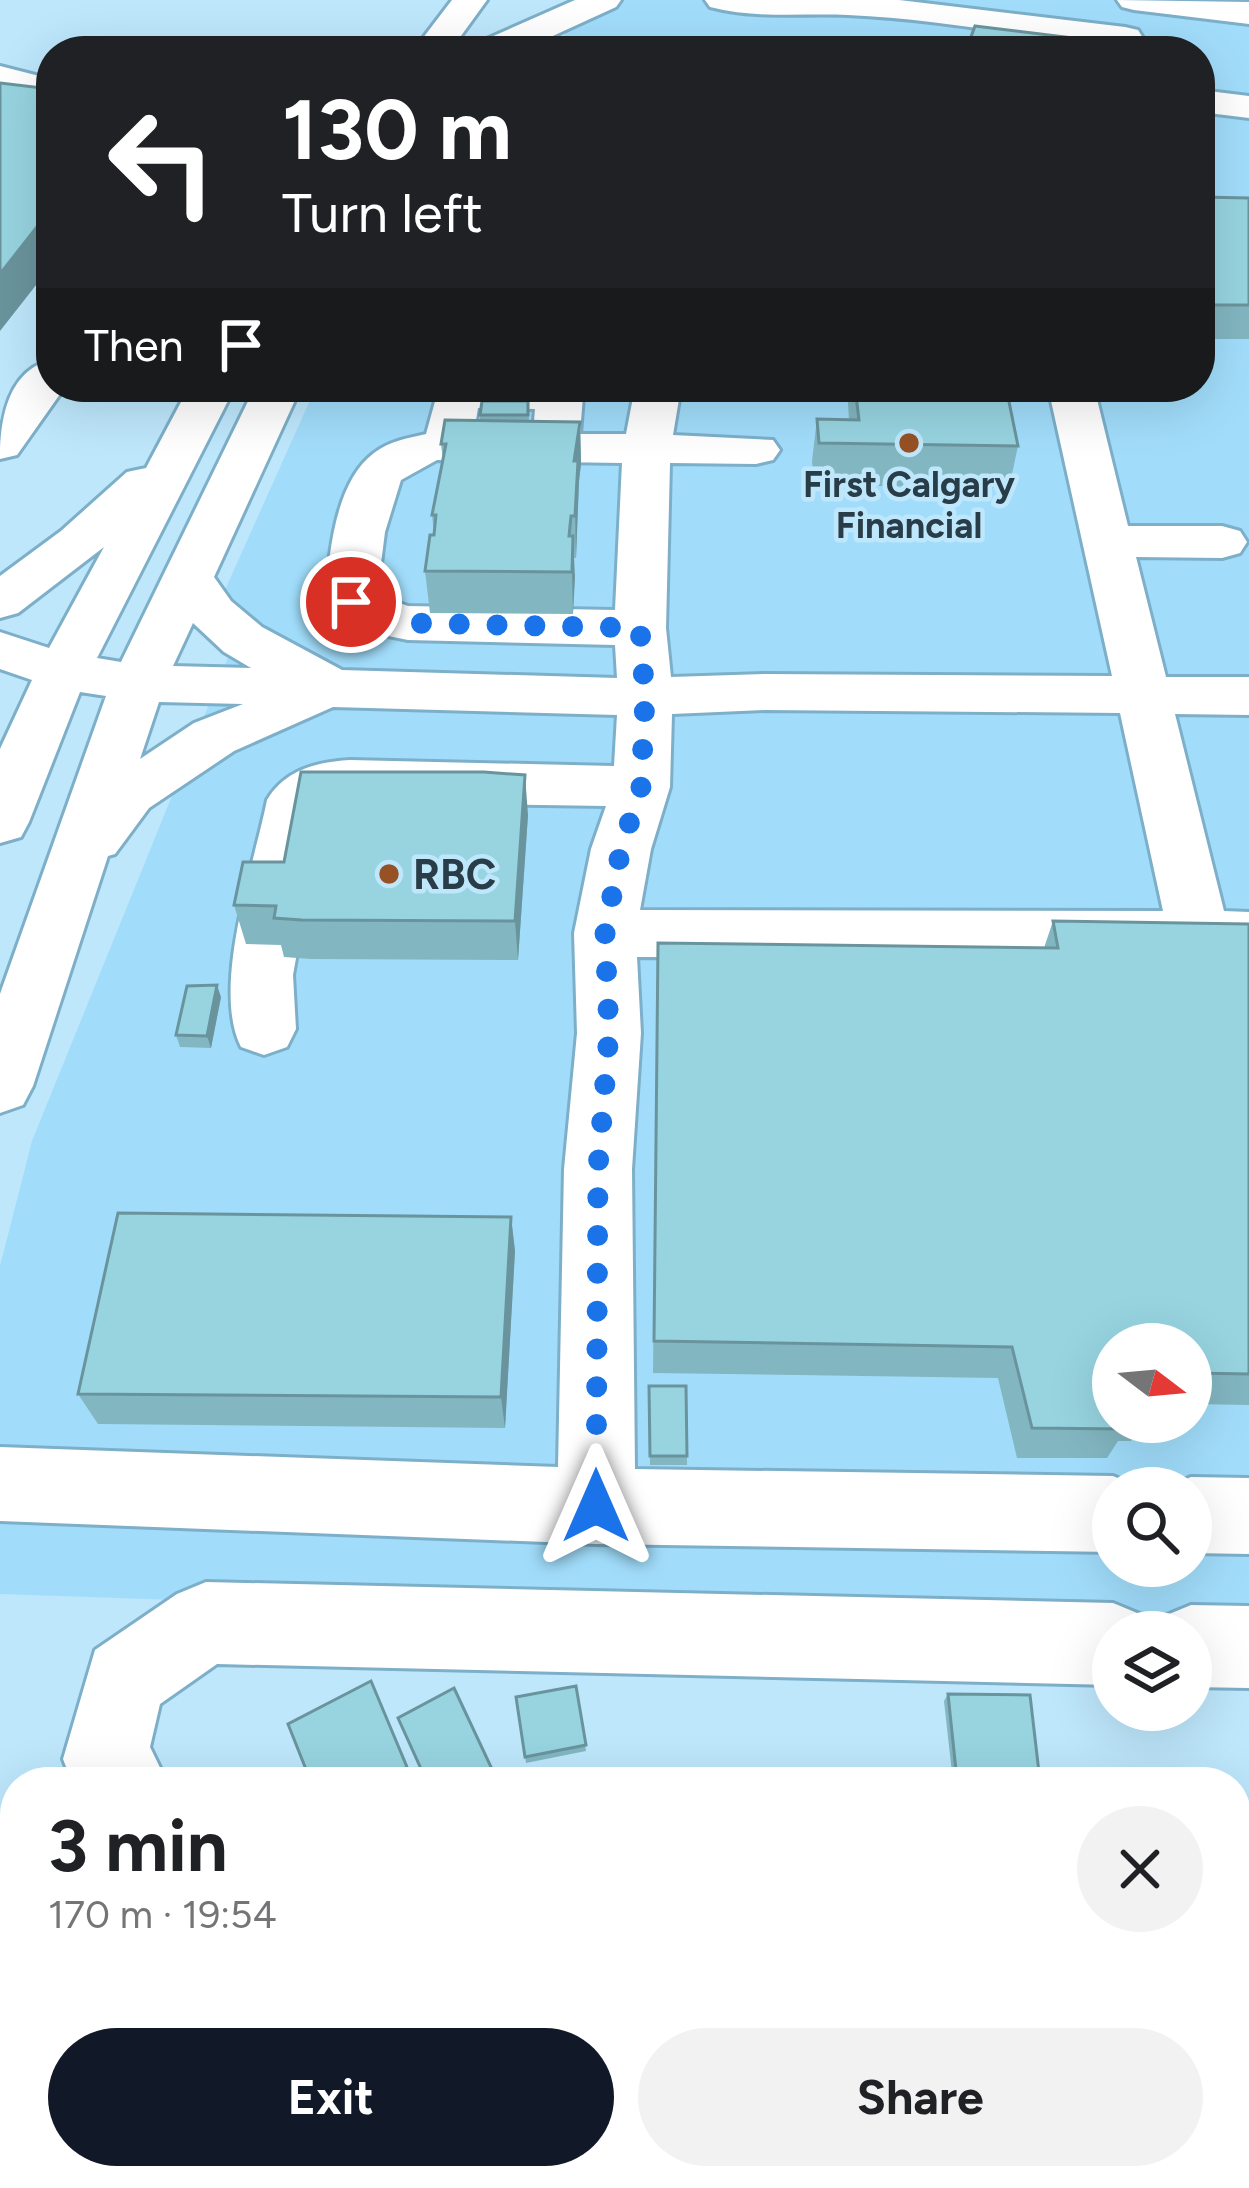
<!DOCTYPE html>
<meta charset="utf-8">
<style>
:root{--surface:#fff;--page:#f2f2f2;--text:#202124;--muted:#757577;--accent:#111827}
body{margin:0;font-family:Figtree,sans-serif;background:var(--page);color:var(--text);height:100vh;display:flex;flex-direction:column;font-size:45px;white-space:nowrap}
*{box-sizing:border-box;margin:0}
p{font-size:39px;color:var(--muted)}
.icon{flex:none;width:66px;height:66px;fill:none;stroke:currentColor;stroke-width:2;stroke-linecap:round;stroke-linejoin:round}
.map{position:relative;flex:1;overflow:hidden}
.side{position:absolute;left:0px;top:1767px;width:1251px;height:423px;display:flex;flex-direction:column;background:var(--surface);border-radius:48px 48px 0 0;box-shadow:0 12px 48px #0002}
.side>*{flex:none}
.hud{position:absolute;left:36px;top:36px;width:1179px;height:366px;border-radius:48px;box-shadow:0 12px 48px #0002;background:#202124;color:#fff;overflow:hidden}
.needle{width:78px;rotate:106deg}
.buttons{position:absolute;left:1092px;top:1323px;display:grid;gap:24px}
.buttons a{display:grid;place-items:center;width:120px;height:120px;border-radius:50%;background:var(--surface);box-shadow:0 12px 48px #0002;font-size:60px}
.pin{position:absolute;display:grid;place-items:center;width:102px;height:102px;color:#fff;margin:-51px;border:6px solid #fff;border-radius:50%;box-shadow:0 3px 12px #0007}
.me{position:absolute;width:132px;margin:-66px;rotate:0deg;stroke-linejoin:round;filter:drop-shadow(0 0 9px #0008)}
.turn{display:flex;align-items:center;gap:42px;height:252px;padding:0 48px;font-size:54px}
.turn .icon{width:156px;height:156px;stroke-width:2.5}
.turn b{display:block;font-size:84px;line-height:102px}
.then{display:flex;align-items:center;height:114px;padding:0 48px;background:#0003;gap:24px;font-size:45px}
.round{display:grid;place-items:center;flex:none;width:126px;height:126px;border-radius:63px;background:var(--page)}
.head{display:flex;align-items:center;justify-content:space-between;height:204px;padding:0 48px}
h1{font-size:72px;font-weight:700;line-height:90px}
.primary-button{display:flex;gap:24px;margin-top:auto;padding:24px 48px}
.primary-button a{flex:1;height:138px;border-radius:72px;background:var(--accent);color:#fff;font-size:48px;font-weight:700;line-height:138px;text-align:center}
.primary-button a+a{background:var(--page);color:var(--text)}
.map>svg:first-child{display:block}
.built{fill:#a1ddfb;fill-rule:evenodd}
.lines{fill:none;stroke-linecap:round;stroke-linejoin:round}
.minor-casing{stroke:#7dafc9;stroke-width:6}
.minor{fill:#fff;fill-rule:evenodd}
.wall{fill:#82b6c1}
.shaded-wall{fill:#6a949d}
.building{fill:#97d4e0;stroke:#6a949d;stroke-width:3}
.route{stroke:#1a73e8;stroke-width:21;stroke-dasharray:0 37.8}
.poi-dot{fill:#965125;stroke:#bee7fc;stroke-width:4.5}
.labels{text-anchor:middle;stroke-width:9;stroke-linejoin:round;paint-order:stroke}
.far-poi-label{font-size:36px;font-weight:bold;fill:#283d47;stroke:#bee7fc}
.poi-label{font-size:42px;font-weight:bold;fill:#283d47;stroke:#bee7fc;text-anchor:start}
</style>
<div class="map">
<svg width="1249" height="2188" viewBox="0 0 1249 2188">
<rect width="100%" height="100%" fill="#bee7fc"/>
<path class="built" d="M583,0H1249V1637L0,1594V1266L32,1141L240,628L224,592L316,387H1200V51H556ZM1113,1344H1191V1422H1113ZM1113,1488H1191V1566H1113Z"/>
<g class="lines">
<defs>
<path id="minor" d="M452,0H487L450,51H413Z
M575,0H621L616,7L520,51L477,49L482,41Z
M705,0H899L1125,27L1138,30L1143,38L1138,46L1125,49C1034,38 940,19 848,15C802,13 756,19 710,7Z
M1117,0L1249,2V24L1134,10L1122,7Z
M0,66L51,79V102L0,88Z
M1200,90L1249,96V118L1200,112Z
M51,360V387H65L17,455L0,459C0,421 7,371 51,360Z
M189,387H235L97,658L121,662L255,387H301L214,577L231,601L262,627L342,670L617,678L615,645L408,640L354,629L325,602C329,557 334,483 374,453C389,441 409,438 426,434L439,387H577L583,396L580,434H626L635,387H681L673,435L773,440L780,450L773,460L756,464L670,463L666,628L671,677L765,674L1112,676L1048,387H1094L1128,526H1222L1240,531L1247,542L1240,553L1222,558L1136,557L1166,677H1249V715L1175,714L1224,911L1249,912V958L637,957L641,1033L632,1169L635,1469L1113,1476L1141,1488H1113V1552L596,1544L0,1521V1447L558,1467L564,1169L577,1033L574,933L591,849L606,806L333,802L323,808L293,975L296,1029L287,1047L264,1055L241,1047C211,988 254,865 267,800C285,770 316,762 350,760L614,766L617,715L333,707L234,751L149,808L115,854L108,856L33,1086L23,1105L0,1113V994L106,696L80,692L29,822L21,837L0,843V749L32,680L0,669V632L49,648L104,547L18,613L0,618V576L61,531L127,472L146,468ZM478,408L535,409L533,433L474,432ZM437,460L622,463L615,610L408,606L377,595L385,532L401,480ZM193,623L224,652L251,668L173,666ZM159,702L243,704L194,723L140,759ZM765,710L1120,713L1163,911L640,910L651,849L670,787L672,714Z
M1191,1477L1249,1478V1554L1191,1553V1488H1164Z
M206,1582L1113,1603L1142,1615L1149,1632H1113V1685L217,1664L160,1704L150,1747L167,1782H72L63,1759L95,1650L177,1594Z
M1191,1605L1249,1606V1688L1191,1687V1632H1156L1162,1617Z
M410,2175H512L518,2188H415Z"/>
</defs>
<use href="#minor" class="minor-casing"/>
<use href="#minor" class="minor"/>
</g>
<path class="wall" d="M1200,197L1249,198V339H1200Z
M847,387H1006L1018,446L1009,488L814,485L812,461L817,419L849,420Z
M528,401L529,421L580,422L581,464L579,481L576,558H574L573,614L430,613L425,571L434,535L432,515L443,460L441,444L480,420V415Z
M528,815L518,960L311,959L284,957L281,945L246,944L234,905L284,862Z
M1053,921L1249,924V1405L1191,1404V1344H1113V1422H1143L1131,1441H1118L1107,1458H1017L998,1378L653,1373L658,943L1044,948Z
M221,997L211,1048L180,1047L176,1035Z
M511,1217L515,1251L505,1428L98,1424L78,1394Z
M649,1386L687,1456V1465H650Z
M576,1686L586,1751L526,1763L516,1697Z
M948,1694L1040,1781L1039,1782H953L944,1701Z"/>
<path class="shaded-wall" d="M51,209V266L0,331V274Z
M580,422L581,464L579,481L576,558L574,461Z
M573,536L575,578L573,614L572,572Z
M525,775L528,815L518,960L515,921Z
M217,985L221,997L211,1048L207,1036Z
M511,1217L515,1251L505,1428L501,1397Z
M371,1681L410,1773L393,1782H380Z
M492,1769L494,1774L480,1782H467Z
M255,2175H266L259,2188H248Z
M67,2180L82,2181L97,2188H84Z"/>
<path class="building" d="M975,26L1090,40L1087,51H942L945,42L968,45Z
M0,83L51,89V209L0,274Z
M1200,197L1249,198V305H1200V286H1210L1200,257Z
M855,387H1006L1018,446L819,443L817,419L859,420Z
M482,401H528V415H480Z
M445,420L580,422L574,461H578L575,516H571L569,536H573L572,572L425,571L430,535H434L436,515H432L446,444H441Z
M301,772H484L525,775L515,921L302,920L274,918L276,906L234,905L243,862H284Z
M1053,921L1249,924V1374L1191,1373V1344H1113V1422H1125V1429L1032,1428L1012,1347L654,1341L658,943L1058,948Z
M217,985L207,1036L176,1035L187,986Z
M118,1213L511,1217L501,1397L78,1394Z
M649,1386H686L687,1456H650Z
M371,1681L407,1767L380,1782H311L288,1724Z
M576,1686L586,1745L525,1757L516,1697Z
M454,1688L492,1769L467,1782H427L398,1718Z
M948,1694L1030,1695L1040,1781L957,1780Z
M1236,1837H1242L1243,1845H1249V2077H1236Z
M15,1843V1925L0,1904V1856Z
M154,2175H255L248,2188H173Z
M67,2180L84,2188H63Z"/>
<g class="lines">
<path class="route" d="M351,602L373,617L408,623L640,628L645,697L641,787L621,849L605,932L609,1033L598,1168L596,1506"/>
</g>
<g class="poi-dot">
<circle cx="909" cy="443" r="12"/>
<circle cx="389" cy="874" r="12"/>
</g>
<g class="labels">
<g class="far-poi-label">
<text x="909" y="497">First Calgary<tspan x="909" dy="41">Financial</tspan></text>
</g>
<g class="poi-label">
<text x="413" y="889">RBC</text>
</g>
</g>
</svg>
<div class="buttons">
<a><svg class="needle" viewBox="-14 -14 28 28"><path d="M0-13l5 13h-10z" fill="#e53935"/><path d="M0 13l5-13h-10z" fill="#757577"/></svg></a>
<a><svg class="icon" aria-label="search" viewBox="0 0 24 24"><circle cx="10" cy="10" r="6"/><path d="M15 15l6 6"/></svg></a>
<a><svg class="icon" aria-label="layers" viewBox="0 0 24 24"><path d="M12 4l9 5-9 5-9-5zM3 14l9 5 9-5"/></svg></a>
</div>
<div class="pin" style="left:351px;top:602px;background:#d93025"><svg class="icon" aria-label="arrive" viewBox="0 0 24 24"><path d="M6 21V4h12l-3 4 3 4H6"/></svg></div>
<svg class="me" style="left:596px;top:1506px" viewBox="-20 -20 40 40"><path d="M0-17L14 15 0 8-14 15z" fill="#1a73e8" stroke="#fff" stroke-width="4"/></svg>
<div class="hud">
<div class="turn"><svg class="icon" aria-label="left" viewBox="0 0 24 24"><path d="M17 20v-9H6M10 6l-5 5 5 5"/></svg><div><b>130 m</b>Turn left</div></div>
<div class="then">Then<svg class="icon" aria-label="arrive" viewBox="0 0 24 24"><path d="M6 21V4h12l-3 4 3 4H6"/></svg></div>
</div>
<section class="side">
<div class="head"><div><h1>3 min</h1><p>170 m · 19:54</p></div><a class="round"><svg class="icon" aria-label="close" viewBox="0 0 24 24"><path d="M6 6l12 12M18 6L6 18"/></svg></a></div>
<div class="primary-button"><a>Exit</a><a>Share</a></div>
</section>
</div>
